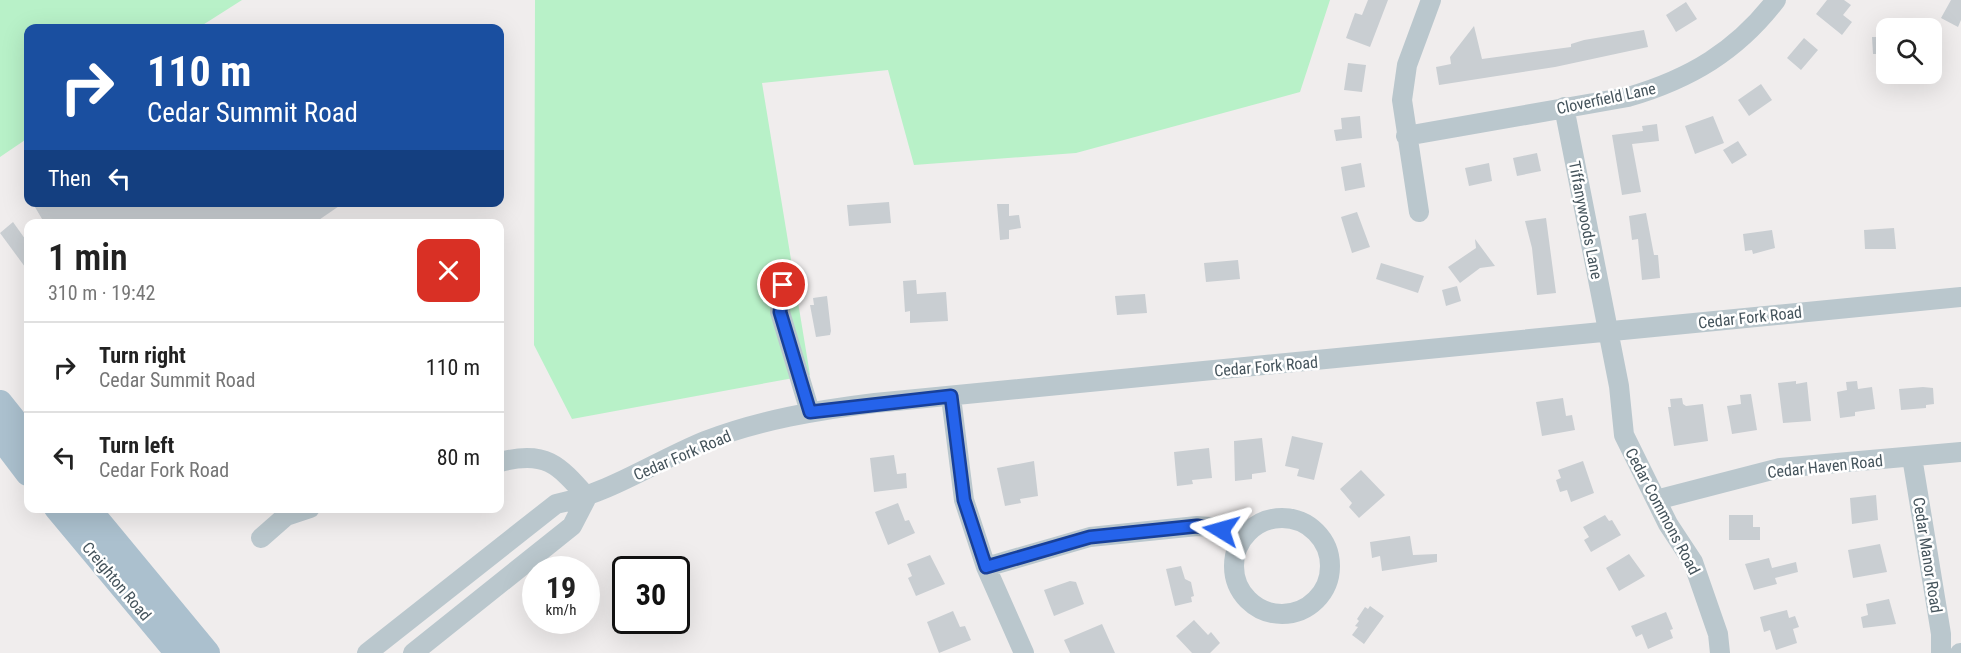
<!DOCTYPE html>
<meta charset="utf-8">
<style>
:root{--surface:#fff;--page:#f2f2f2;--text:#222;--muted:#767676;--line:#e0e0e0}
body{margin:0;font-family:"Roboto Condensed",sans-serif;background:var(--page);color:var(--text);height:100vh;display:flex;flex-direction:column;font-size:22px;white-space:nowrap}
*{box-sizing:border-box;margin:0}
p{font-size:20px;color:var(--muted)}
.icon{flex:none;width:33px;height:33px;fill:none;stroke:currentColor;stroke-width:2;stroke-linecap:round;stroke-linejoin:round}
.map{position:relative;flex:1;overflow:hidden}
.sheet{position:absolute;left:24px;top:219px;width:480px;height:294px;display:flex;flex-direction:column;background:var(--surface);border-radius:12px;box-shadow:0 6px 24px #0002}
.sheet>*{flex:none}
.guide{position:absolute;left:24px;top:24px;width:480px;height:183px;border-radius:12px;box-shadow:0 6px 24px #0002;background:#1a4fa0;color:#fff;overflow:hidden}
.tools{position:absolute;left:1876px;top:18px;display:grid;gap:12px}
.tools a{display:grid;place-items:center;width:66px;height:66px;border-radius:12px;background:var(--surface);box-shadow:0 6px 24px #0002;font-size:30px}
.speed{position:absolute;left:522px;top:556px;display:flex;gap:12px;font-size:30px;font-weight:700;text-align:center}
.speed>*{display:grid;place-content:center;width:78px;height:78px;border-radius:50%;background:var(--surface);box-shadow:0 6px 24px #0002;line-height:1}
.speed small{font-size:15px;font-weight:400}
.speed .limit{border:3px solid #111;border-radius:9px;background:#fff;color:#111}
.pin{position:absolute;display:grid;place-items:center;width:51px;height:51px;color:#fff;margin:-26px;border:3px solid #fff;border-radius:50%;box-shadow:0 2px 6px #0007}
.me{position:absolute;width:66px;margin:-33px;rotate:278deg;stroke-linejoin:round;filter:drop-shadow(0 0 4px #0008)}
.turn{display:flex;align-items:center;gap:21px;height:126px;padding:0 24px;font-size:27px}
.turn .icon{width:78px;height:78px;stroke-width:2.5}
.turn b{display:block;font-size:42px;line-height:51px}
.then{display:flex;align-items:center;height:57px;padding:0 24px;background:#0003;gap:12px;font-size:22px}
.round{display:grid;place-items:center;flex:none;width:63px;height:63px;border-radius:12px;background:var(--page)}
.summary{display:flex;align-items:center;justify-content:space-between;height:102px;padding:0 24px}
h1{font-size:36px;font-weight:600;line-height:45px}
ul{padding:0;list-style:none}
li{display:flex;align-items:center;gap:18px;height:90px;padding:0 24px;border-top:2px solid var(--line)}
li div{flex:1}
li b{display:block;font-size:22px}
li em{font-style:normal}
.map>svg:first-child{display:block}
.green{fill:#b8f1c8}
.building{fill:#c9ced2}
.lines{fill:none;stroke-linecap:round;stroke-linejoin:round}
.minor{stroke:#bac7cd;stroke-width:20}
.major{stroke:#abc0ce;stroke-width:26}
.route-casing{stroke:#184099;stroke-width:15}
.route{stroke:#2563eb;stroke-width:10}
.labels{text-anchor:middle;stroke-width:5;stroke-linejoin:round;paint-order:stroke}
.street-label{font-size:16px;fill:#44535b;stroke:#fff}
</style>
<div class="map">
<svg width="1961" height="653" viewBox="0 0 1961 653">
<rect width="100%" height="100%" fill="#f0eded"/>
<path class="green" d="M0,0H242L198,28H28V138L0,157Z
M535,0H1330L1300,92L1076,153L914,165L888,70L762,83L810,375L572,419L534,345Z"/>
<path class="building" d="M1368,0H1388L1370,47L1346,38L1355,13L1362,15Z
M1827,0H1844L1851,5L1843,15L1852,22L1842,35L1816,14Z
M1951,0H1961V20L1958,27L1941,18Z
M1686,2L1697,19L1676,32L1666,15Z
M1474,26L1482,59L1571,47V44L1584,40L1644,30L1648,47L1555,67L1439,85L1436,67L1451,64L1450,57Z
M1872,37H1887V54H1873Z
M1804,38L1818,50L1801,70L1787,58Z
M1348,63L1366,65L1362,92L1344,90Z
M1761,84L1772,100L1749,116L1738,100Z
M1360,116L1362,138L1336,141L1334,130L1342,129L1341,118Z
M1713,116L1724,143L1695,154L1685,126Z
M1657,124L1659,141L1632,144L1641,192L1622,195L1612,135L1643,131L1642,126Z
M1738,141L1747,155L1732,164L1723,150Z
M1537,153L1541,171L1517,176L1513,158Z
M1361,163L1365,187L1345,191L1341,167Z
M1489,163L1492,181L1469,186L1465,168Z
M32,202H345L313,224H45Z
M889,202L891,223L849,226L847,205Z
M997,204H1009V216L1019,215L1021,228L1009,230V239L1000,240Z
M1357,212L1370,247L1352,253L1341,217Z
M1646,213L1654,255H1658L1660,278L1642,280L1638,239L1632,240L1629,216Z
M1546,218L1556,293L1537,295L1532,248L1525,221Z
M13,222L28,243V271L0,233Z
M1894,228L1896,249H1865L1864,230Z
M1772,230L1775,248L1753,254L1752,250L1745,251L1743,234Z
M1475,239L1495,266L1480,268L1460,283L1448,267L1476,248Z
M1238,260L1240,279L1206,282L1204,263Z
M1381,263L1424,276L1418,293L1376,279Z
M916,280L917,294L946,292L948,321L910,323V311L905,312L903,281Z
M1457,286L1461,301L1446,306L1442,290Z
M1145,294L1147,313L1117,315L1115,296Z
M827,296L831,331L830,335L816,337L810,305H814L813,298Z
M1796,381V384L1807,382L1811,421L1783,423L1778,383Z
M1857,381L1858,389L1872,387L1875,409L1855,412V416L1840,418L1837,392L1847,390L1846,382Z
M1923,387L1933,388L1934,404L1926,405V408L1901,410L1899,389Z
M1751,394L1757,430L1732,434L1727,406L1741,404L1740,395Z
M1563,398L1566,416L1572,415L1575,430L1542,436L1536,402Z
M1682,398L1683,404L1686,406L1703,404L1708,441L1674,446L1668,407H1671L1670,399Z
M1292,436L1323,443L1314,480L1297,476L1299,469L1285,466Z
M1262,438L1266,472L1252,474V479L1235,481L1234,441Z
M1209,448L1212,478L1192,480L1193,484L1177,486L1174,452Z
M894,455L897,474L906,473L907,488L874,492L870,458Z
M1034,461L1038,496L1020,499L1021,503L1005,506L997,468Z
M1583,461L1594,493L1571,502L1567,490L1560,492L1556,480L1561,478L1558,470Z
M1361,470L1385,495L1359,518L1349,507L1352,503L1340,489Z
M1876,495L1878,520L1852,524L1850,498Z
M898,503L905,521L909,520L915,533L888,545L875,512Z
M1605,515L1609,521L1612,520L1621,535L1591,552L1584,540L1589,537L1583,527Z
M1729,515H1753V527H1760V540H1729Z
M1410,536L1413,555L1437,554V562L1382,571L1380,556L1372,558L1370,542Z
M1880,544L1887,572L1853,578L1848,550Z
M1629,554L1645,576L1619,591L1606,568Z
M930,555L945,584L916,596L908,578L912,576L907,564Z
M1769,558L1772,568L1796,562L1798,572L1775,578L1777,584L1754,590L1745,564Z
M1181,566L1185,579L1191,582L1194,596L1191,597L1192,602L1175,606L1166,569Z
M1070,581L1076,582L1084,604L1054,616L1044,590Z
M1889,599L1896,624L1863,628L1861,617L1868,615L1866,604Z
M1370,606L1384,616L1364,644L1352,635L1358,627L1355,626L1359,621L1357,619L1365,607L1368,609Z
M1787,610L1789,618L1795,616L1799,627L1793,629L1797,643L1776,650L1770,630L1764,632L1760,617Z
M953,611L960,627L965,626L971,640L939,653L927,622Z
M1666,612L1673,629L1670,630L1673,638L1648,649L1642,634L1636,637L1631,626Z
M1194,620L1208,635L1211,632L1220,643L1210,653H1192L1176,636Z
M1102,624L1115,653H1070L1064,640Z"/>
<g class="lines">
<path class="minor" d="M1564,107L1619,386L1624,435L1668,524L1693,562L1718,634L1720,653
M1406,136L1628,97C1690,79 1737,51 1776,0
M1419,212L1402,100L1407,65L1431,0
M783,285L780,312L810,412
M951,397L964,500L986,567L1024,653
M1912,457L1941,634V653
M500,462C545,450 558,464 587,497
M1656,500L1780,468L1961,452
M1234 566a48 48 0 1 1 96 0a48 48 0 1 1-96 0Z
M261,538L286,516L310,508
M986,567L1090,537L1197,526L1210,527L1241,540
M367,653L556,504C610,493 654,462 705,441C759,420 818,410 875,403L1961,297
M413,653L572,526L587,497
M1960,653H1961"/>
<path class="major" d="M0,403L28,438
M0,436L28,473
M57,508L178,653
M87,508L207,653"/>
</g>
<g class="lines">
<defs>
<path id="route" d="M783,285L780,312L810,412L951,396L964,500L986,567L1090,537L1197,526L1221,530"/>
</defs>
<use href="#route" class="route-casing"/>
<use href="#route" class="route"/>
</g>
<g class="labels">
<g class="street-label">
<text transform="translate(1606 98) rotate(-12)" y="6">Cloverfield Lane</text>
<text transform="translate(1586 220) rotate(79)" y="6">Tiffanywoods Lane</text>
<text transform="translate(1750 317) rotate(-6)" y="6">Cedar Fork Road</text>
<text transform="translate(1266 366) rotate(-5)" y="6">Cedar Fork Road</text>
<text transform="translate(682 455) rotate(-23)" y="6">Cedar Fork Road</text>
<text transform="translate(1825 466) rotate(-6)" y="6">Cedar Haven Road</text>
<text transform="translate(1663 511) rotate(62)" y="6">Cedar Commons Road</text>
<text transform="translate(1928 555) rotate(81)" y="6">Cedar Manor Road</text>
<text transform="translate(117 581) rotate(50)" y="6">Creighton Road</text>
</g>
</g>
</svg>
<div class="tools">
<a><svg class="icon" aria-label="search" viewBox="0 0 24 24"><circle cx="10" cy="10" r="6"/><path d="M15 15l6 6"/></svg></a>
</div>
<div class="speed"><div>19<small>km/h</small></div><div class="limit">30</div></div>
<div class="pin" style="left:783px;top:285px;background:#d93025"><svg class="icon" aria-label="arrive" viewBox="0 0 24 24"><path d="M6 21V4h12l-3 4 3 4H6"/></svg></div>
<svg class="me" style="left:1221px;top:530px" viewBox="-20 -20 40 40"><path d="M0-17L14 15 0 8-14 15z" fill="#2563eb" stroke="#fff" stroke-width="4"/></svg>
<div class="guide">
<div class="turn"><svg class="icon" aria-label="right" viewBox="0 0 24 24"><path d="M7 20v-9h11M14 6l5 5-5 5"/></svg><div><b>110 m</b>Cedar Summit Road</div></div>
<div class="then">Then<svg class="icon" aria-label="left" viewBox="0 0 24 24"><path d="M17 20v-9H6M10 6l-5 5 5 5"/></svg></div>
</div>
<section class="sheet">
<div class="summary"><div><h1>1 min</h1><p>310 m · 19:42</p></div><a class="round" style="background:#d93025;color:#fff"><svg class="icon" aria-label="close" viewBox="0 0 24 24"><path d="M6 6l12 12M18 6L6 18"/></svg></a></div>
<ul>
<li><svg class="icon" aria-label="right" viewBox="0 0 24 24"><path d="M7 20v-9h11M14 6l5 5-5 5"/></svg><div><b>Turn right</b><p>Cedar Summit Road</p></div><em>110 m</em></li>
<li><svg class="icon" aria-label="left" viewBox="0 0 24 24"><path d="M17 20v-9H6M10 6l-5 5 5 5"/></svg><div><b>Turn left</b><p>Cedar Fork Road</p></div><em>80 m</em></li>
</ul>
</section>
</div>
